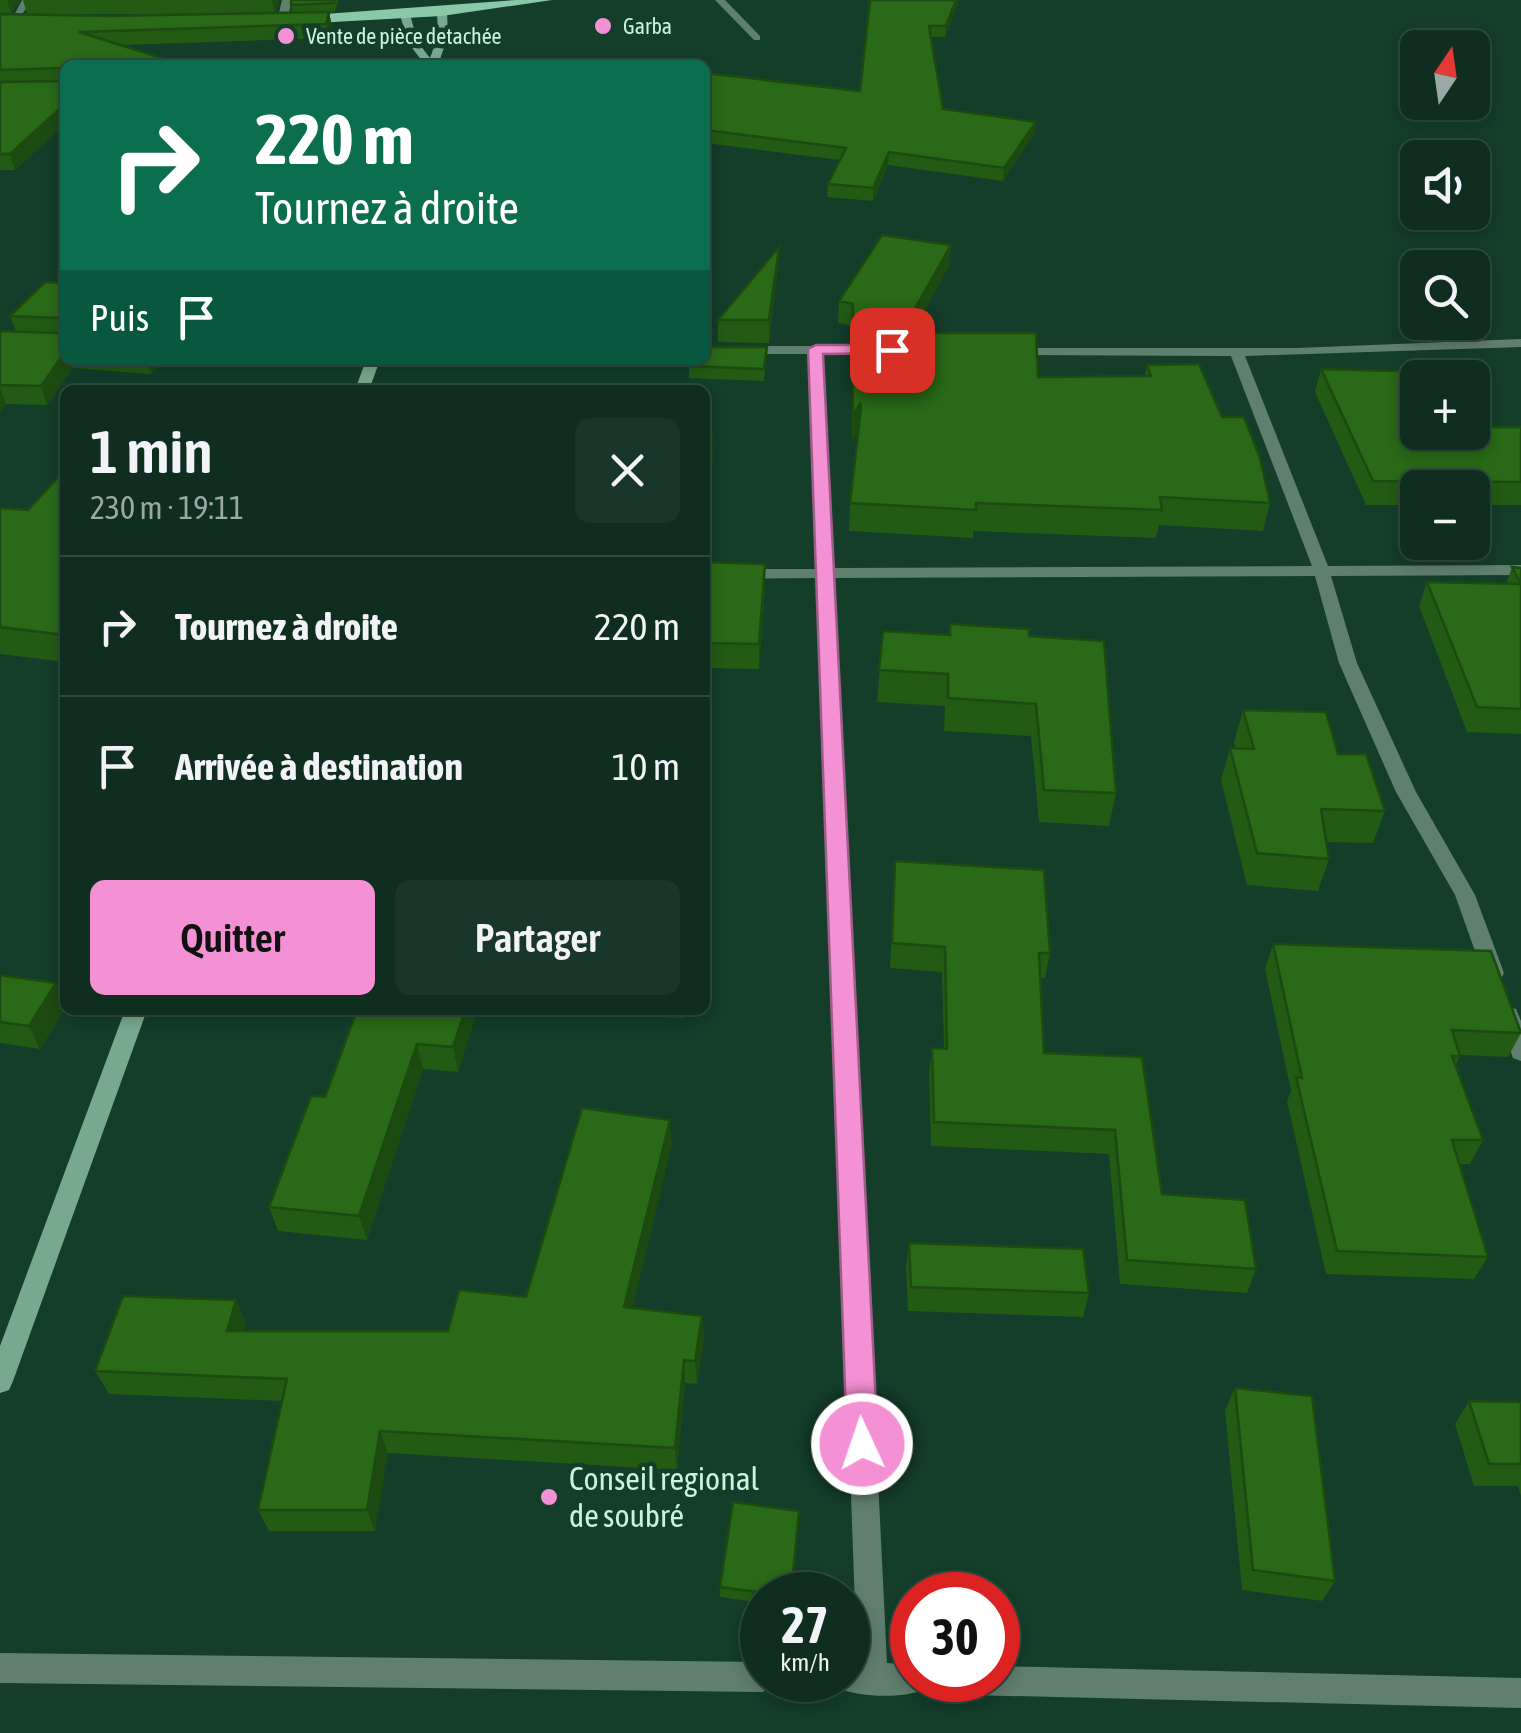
<!DOCTYPE html>
<html lang="fr">
<meta charset="utf-8">
<style>
:root{--surface:#0f2e20;--page:#183629;--text:#f1f3f6;--muted:#9ba8a5;--line:#2f4a3e;--accent:#f491d4}
body{margin:0;font-family:"Asap Condensed",sans-serif;background:var(--page);color:var(--text);height:100vh;display:flex;flex-direction:column;font-size:38px;white-space:nowrap}
*{box-sizing:border-box;margin:0}
p{font-size:32px;color:var(--muted)}
.icon{flex:none;width:55px;height:55px;fill:none;stroke:currentColor;stroke-width:2;stroke-linecap:round;stroke-linejoin:round}
.map{position:relative;flex:1;overflow:hidden}
.drawer{position:absolute;left:60px;top:385px;width:650px;height:630px;display:flex;flex-direction:column;background:var(--surface);border-radius:15px;box-shadow:0 5px 15px #0003,0 0 0 2px var(--line)}
.drawer>*{flex:none}
.banner{position:absolute;left:60px;top:60px;width:650px;height:305px;border-radius:15px;box-shadow:0 5px 15px #0003,0 0 0 2px var(--line);background:#0b6e4f;color:#fff;overflow:hidden}
.needle{width:65px;rotate:13deg}
.fabs{position:absolute;left:1400px;top:30px;display:grid;gap:20px}
.fabs a{display:grid;place-items:center;width:90px;height:90px;border-radius:15px;background:var(--surface);box-shadow:0 5px 15px #0003,0 0 0 2px var(--line);font-size:50px}
.speed{position:absolute;left:740px;top:1572px;display:flex;gap:20px;font-size:50px;font-weight:700;text-align:center}
.speed>*{display:grid;place-content:center;width:130px;height:130px;border-radius:50%;background:var(--surface);box-shadow:0 5px 15px #0003,0 0 0 2px var(--line);line-height:1}
.speed small{font-size:25px;font-weight:400}
.speed .limit{border:15px solid #d22;background:#fff;color:#111}
.pin{position:absolute;display:grid;place-items:center;width:85px;height:85px;color:#fff;margin:-42px;border-radius:20px;box-shadow:0 5px 15px #0006}
.me{position:absolute;width:110px;margin:-55px;rotate:357deg;stroke-linejoin:round;filter:drop-shadow(0 0 8px #0008)}
.turn{display:flex;align-items:center;gap:35px;height:210px;padding:0 30px;font-size:45px}
.turn .icon{width:130px;height:130px;stroke-width:2.5}
.turn b{display:block;font-size:70px;line-height:85px}
.then{display:flex;align-items:center;height:95px;padding:0 30px;background:#0003;gap:20px;font-size:38px}
.round{display:grid;place-items:center;flex:none;width:105px;height:105px;border-radius:15px;background:var(--page)}
.summary{display:flex;align-items:center;justify-content:space-between;height:170px;padding:0 30px}
h1{font-size:60px;font-weight:600;line-height:75px}
.action{display:flex;gap:20px;margin-top:auto;padding:20px 30px}
.action a{flex:1;height:115px;border-radius:15px;background:var(--accent);color:#111;font-size:40px;font-weight:600;line-height:115px;text-align:center}
.action a+a{background:var(--page);color:var(--text)}
ul{padding:0;list-style:none}
li{display:flex;align-items:center;gap:30px;height:140px;padding:0 30px;border-top:2px solid var(--line)}
li div{flex:1}
li b{display:block;font-size:38px}
li em{font-style:normal}
.map>svg:first-child{display:block}
.lines{fill:none;stroke-linecap:round;stroke-linejoin:round}
.minor{fill:#617f6e;fill-rule:evenodd}
.secondary{fill:#78a98e;fill-rule:evenodd}
.primary{fill:#8ac9a7;fill-rule:evenodd}
.wall{fill:#235a14}
.shaded-wall{fill:#1d4a10}
.building{fill:#296917;stroke:#1d4a10;stroke-width:2.5}
.route{fill:#f491d4;stroke:#9f5e8a;stroke-width:2.5}
.poi-dot{fill:#f491d4;stroke:#143d2a;stroke-width:4}
.labels{text-anchor:middle;stroke-width:9;stroke-linejoin:round;paint-order:stroke}
.far-poi-label{font-size:22px;fill:#ccf1dc;stroke:#143d2a;text-anchor:start}
.near-poi-label{font-size:32px;fill:#ccf1dc;stroke:#143d2a;text-anchor:start}
</style>
<div class="map">
<svg width="1521" height="1733" viewBox="0 0 1521 1733">
<rect width="100%" height="100%" fill="#143d2a"/>
<g class="lines">
<path class="minor" d="M22,0H32L16,23H10Z
M282,0H292L287,21L282,24L277,21Z
M715,0H725L760,36V40H754Z
M1521,339V347L1245,356L1328,566L1521,565V575L1331,576L1357,663L1416,792L1475,895L1504,973L1501,979H1485L1455,895L1396,792L1339,663L1315,576L834,578L887,1663L912,1664V1680H927L923,1690C901,1699 859,1697 837,1688L834,1680H848V1662H857L818,578L705,579V569H817L809,354H705V346H878L885,350L878,354H823L834,568L1312,566L1231,356L1012,355L1007,354V348H1297Z
M1508,1007L1516,1009L1521,1021V1061L1513,1058L1497,1015L1500,1009Z
M0,1653L762,1662V1680H776L773,1688L762,1692L0,1683Z
M998,1666L1521,1678V1708L969,1695L958,1691L954,1680H998Z"/>
<path class="secondary" d="M442,9L447,12L448,36L438,65H425L407,41L400,14L405,11L410,14L417,41L430,58L438,36L437,12Z
M366,360H380L369,390H355Z
M125,1010H147L13,1381L9,1390L0,1393V1346Z"/>
<path class="primary" d="M516,0H552L442,16L297,24L291,20L297,16Z"/>
</g>
<path class="wall" d="M0,0H20L11,14H1L110,16L211,14H27L23,0H279L275,13H292L291,0H338L335,12H329L332,27L329,38L122,45L65,65V124L15,170H0Z
M870,0H959L945,37H931L943,109L1036,122L1034,134L1003,181L888,165L873,201L827,197L828,184L840,160L705,143V73L860,91Z
M951,245L949,266L912,333L1038,377L1145,376L1147,365L1222,417L1270,503L1263,531L1159,525L1156,538L973,531V538L849,531L850,503L858,431L852,442V326L838,323L839,301Z
M778,268L769,343L718,342V320Z
M65,283V360H163L151,374L72,368L47,405L6,404L0,412V331H16L10,316Z
M767,347L764,381L689,378V366Z
M1321,369L1418,432L1521,427V505H1472V488H1418V505H1366L1315,392Z
M65,470V662L0,654V508L28,510Z
M705,562L765,588L759,669L705,668Z
M1512,567L1521,568V734L1467,732L1419,606L1427,582L1506,584Z
M950,624L1029,636L1116,793L1109,826L1039,822L1031,736L944,731L945,706L877,702L883,631L949,635Z
M1243,710L1338,754L1385,811L1373,843L1326,842L1329,859L1318,891L1247,885L1221,780L1230,748H1236L1234,742Z
M895,861L1050,953L1045,978H1041L1044,1053L1142,1057L1162,1194L1256,1269L1247,1293L1120,1284L1109,1154L931,1146L929,1073L932,1048L944,1049L942,972L890,968Z
M1273,944L1521,1033L1508,1057L1460,1055L1456,1065L1483,1140L1470,1164H1459L1488,1257L1474,1279L1326,1274L1287,1101L1291,1091L1265,969Z
M0,975L65,1003V1009L40,1049L0,1043Z
M477,1010L458,1072L423,1069L367,1240L278,1231L269,1207L325,1097Z
M594,1010H685L684,1018L594,1013Z
M672,1144L632,1308L702,1316L704,1339L697,1384L685,1383L677,1470L388,1453L375,1531H269L258,1510L282,1401L109,1394L95,1371L236,1300L246,1323L244,1331H448L526,1297Z
M909,1243L1089,1293L1083,1317L908,1311L906,1267Z
M1235,1388L1335,1581L1322,1601L1242,1590L1225,1410Z
M1469,1401L1521,1402V1496L1518,1486H1474L1455,1424Z
M720,1587L792,1595H762V1603L720,1597Z"/>
<path class="shaded-wall" d="M7,0H20L11,14Z
M272,0H279L275,14Z
M956,0H959L945,37L946,26Z
M329,12L332,27L329,38L326,24Z
M65,104V124L15,170L10,154Z
M1036,122L1034,134L1003,181L1004,168Z
M889,152L888,165L873,201V188Z
M951,245L949,266L906,343L908,321Z
M779,247L778,268L769,343V320Z
M65,352V360H70L72,368L47,405L41,386Z
M147,360H163L151,374Z
M0,388L6,404L0,412Z
M860,404L859,431L852,442L853,415Z
M712,435L713,459L707,500L706,477Z
M765,564V588L759,669V644Z
M56,983L65,1003V1009L40,1049L29,1026Z
M465,1010H477L458,1072L453,1047Z
M417,1044L423,1069L367,1240L359,1216Z
M670,1120L672,1144L627,1331L624,1307Z
M236,1300L246,1323L238,1354L227,1331Z
M702,1316L704,1339L697,1384L695,1361Z
M684,1360L685,1383L677,1470L675,1448Z
M380,1431L388,1453L375,1531L367,1510Z"/>
<path class="building" d="M291,0H334V3L291,5Z
M870,0H956L946,26H929L943,109L1036,122L1004,168L889,152L873,188L828,184L846,148L705,130V73L860,91Z
M329,12L326,24L79,32L184,65H65V104L10,154H0V82L61,81L64,72L60,68L0,70V14L110,16Z
M882,235L951,245L908,321H853V304L839,301Z
M779,247L769,320H718Z
M45,282L65,283V352L41,386L0,385V331L59,333L63,329L59,318L10,316Z
M853,333H1036L1038,377L1151,376L1147,365L1199,364L1222,417H1244L1260,458L1270,503L1160,497L1162,510L976,503V510L850,503L861,407L860,404L853,415Z
M705,347H767L764,369L689,366L694,360H705Z
M1321,369L1399,371L1418,410V432H1472V427H1521V482L1373,481Z
M705,435H712L706,477H705Z
M65,470V635L0,627V508L28,510Z
M705,562L765,564L759,644L705,643Z
M1512,567L1521,568V709L1477,707L1427,582L1521,584Z
M950,624L1029,629V636L1104,641L1116,793L1044,790L1036,704L948,698V674L879,670L883,631L950,635Z
M1243,710L1326,712L1338,754H1366L1385,811L1321,809L1329,859L1257,853L1230,748L1254,749Z
M895,861L1044,870L1050,953H1039L1044,1053L1142,1057L1162,1194L1245,1200L1256,1269L1127,1260L1115,1130L934,1122L932,1048L947,1049L945,947L892,943Z
M1273,944L1491,951L1521,1033L1452,1030L1460,1056H1452L1483,1140H1452L1488,1257L1337,1251L1296,1077L1302,1078Z
M0,975L56,983L29,1026L0,1022Z
M357,1010H465L453,1047L417,1044L359,1216L269,1207L311,1096L325,1097Z
M582,1108L670,1120L624,1307L702,1316L695,1361L684,1360L675,1448L380,1431L367,1510H258L287,1379L95,1371L123,1296L236,1300L227,1331H448L459,1290L526,1297Z
M909,1243L1083,1249L1089,1293L911,1287Z
M1235,1388L1312,1396L1335,1581L1253,1570Z
M1469,1401L1521,1402V1464H1489Z
M733,1502L799,1511L791,1595H779L720,1587Z"/>
<path class="route" d="M892,345L898,347V353L823,354L878,1444L873,1454L862,1458L852,1454L847,1444L808,349L816,345Z"/>
<g class="poi-dot">
<circle cx="603" cy="26" r="10"/>
<circle cx="286" cy="36" r="10"/>
<circle cx="549" cy="1497" r="10"/>
</g>
<g class="labels">
<g class="far-poi-label">
<text x="623" y="34">Garba</text>
<text x="306" y="44">Vente de pièce detachée</text>
</g>
<g class="near-poi-label">
<text x="569" y="1490">Conseil regional<tspan x="569" dy="37">de soubré</tspan></text>
</g>
</g>
</svg>
<div class="fabs">
<a><svg class="needle" viewBox="-14 -14 28 28"><path d="M0-13l5 13h-10z" fill="#e53935"/><path d="M0 13l5-13h-10z" fill="#9ba8a5"/></svg></a>
<a><svg class="icon" aria-label="sound" viewBox="0 0 24 24"><path d="M4 9h4l5-4v14l-5-4H4zM17 9q2 3 0 6"/></svg></a>
<a><svg class="icon" aria-label="search" viewBox="0 0 24 24"><circle cx="10" cy="10" r="6"/><path d="M15 15l6 6"/></svg></a>
<a>+</a>
<a>−</a>
</div>
<div class="speed"><div>27<small>km/h</small></div><div class="limit">30</div></div>
<div class="pin" style="left:892px;top:350px;background:#d93025"><svg class="icon" aria-label="arrive" viewBox="0 0 24 24"><path d="M6 21V4h12l-3 4 3 4H6"/></svg></div>
<svg class="me" style="left:862px;top:1444px" viewBox="-20 -20 40 40"><circle r="17" fill="#f491d4" stroke="#fff" stroke-width="3"/><path d="M0-11L8 9 0 5-8 9z" fill="#fff"/></svg>
<div class="banner">
<div class="turn"><svg class="icon" aria-label="right" viewBox="0 0 24 24"><path d="M7 20v-9h11M14 6l5 5-5 5"/></svg><div><b>220 m</b>Tournez à droite</div></div>
<div class="then">Puis<svg class="icon" aria-label="arrive" viewBox="0 0 24 24"><path d="M6 21V4h12l-3 4 3 4H6"/></svg></div>
</div>
<section class="drawer">
<div class="summary"><div><h1>1 min</h1><p>230 m · 19:11</p></div><a class="round"><svg class="icon" aria-label="close" viewBox="0 0 24 24"><path d="M6 6l12 12M18 6L6 18"/></svg></a></div>
<ul>
<li><svg class="icon" aria-label="right" viewBox="0 0 24 24"><path d="M7 20v-9h11M14 6l5 5-5 5"/></svg><div><b>Tournez à droite</b></div><em>220 m</em></li>
<li><svg class="icon" aria-label="arrive" viewBox="0 0 24 24"><path d="M6 21V4h12l-3 4 3 4H6"/></svg><div><b>Arrivée à destination</b></div><em>10 m</em></li>
</ul>
<div class="action"><a>Quitter</a><a>Partager</a></div>
</section>
</div>
